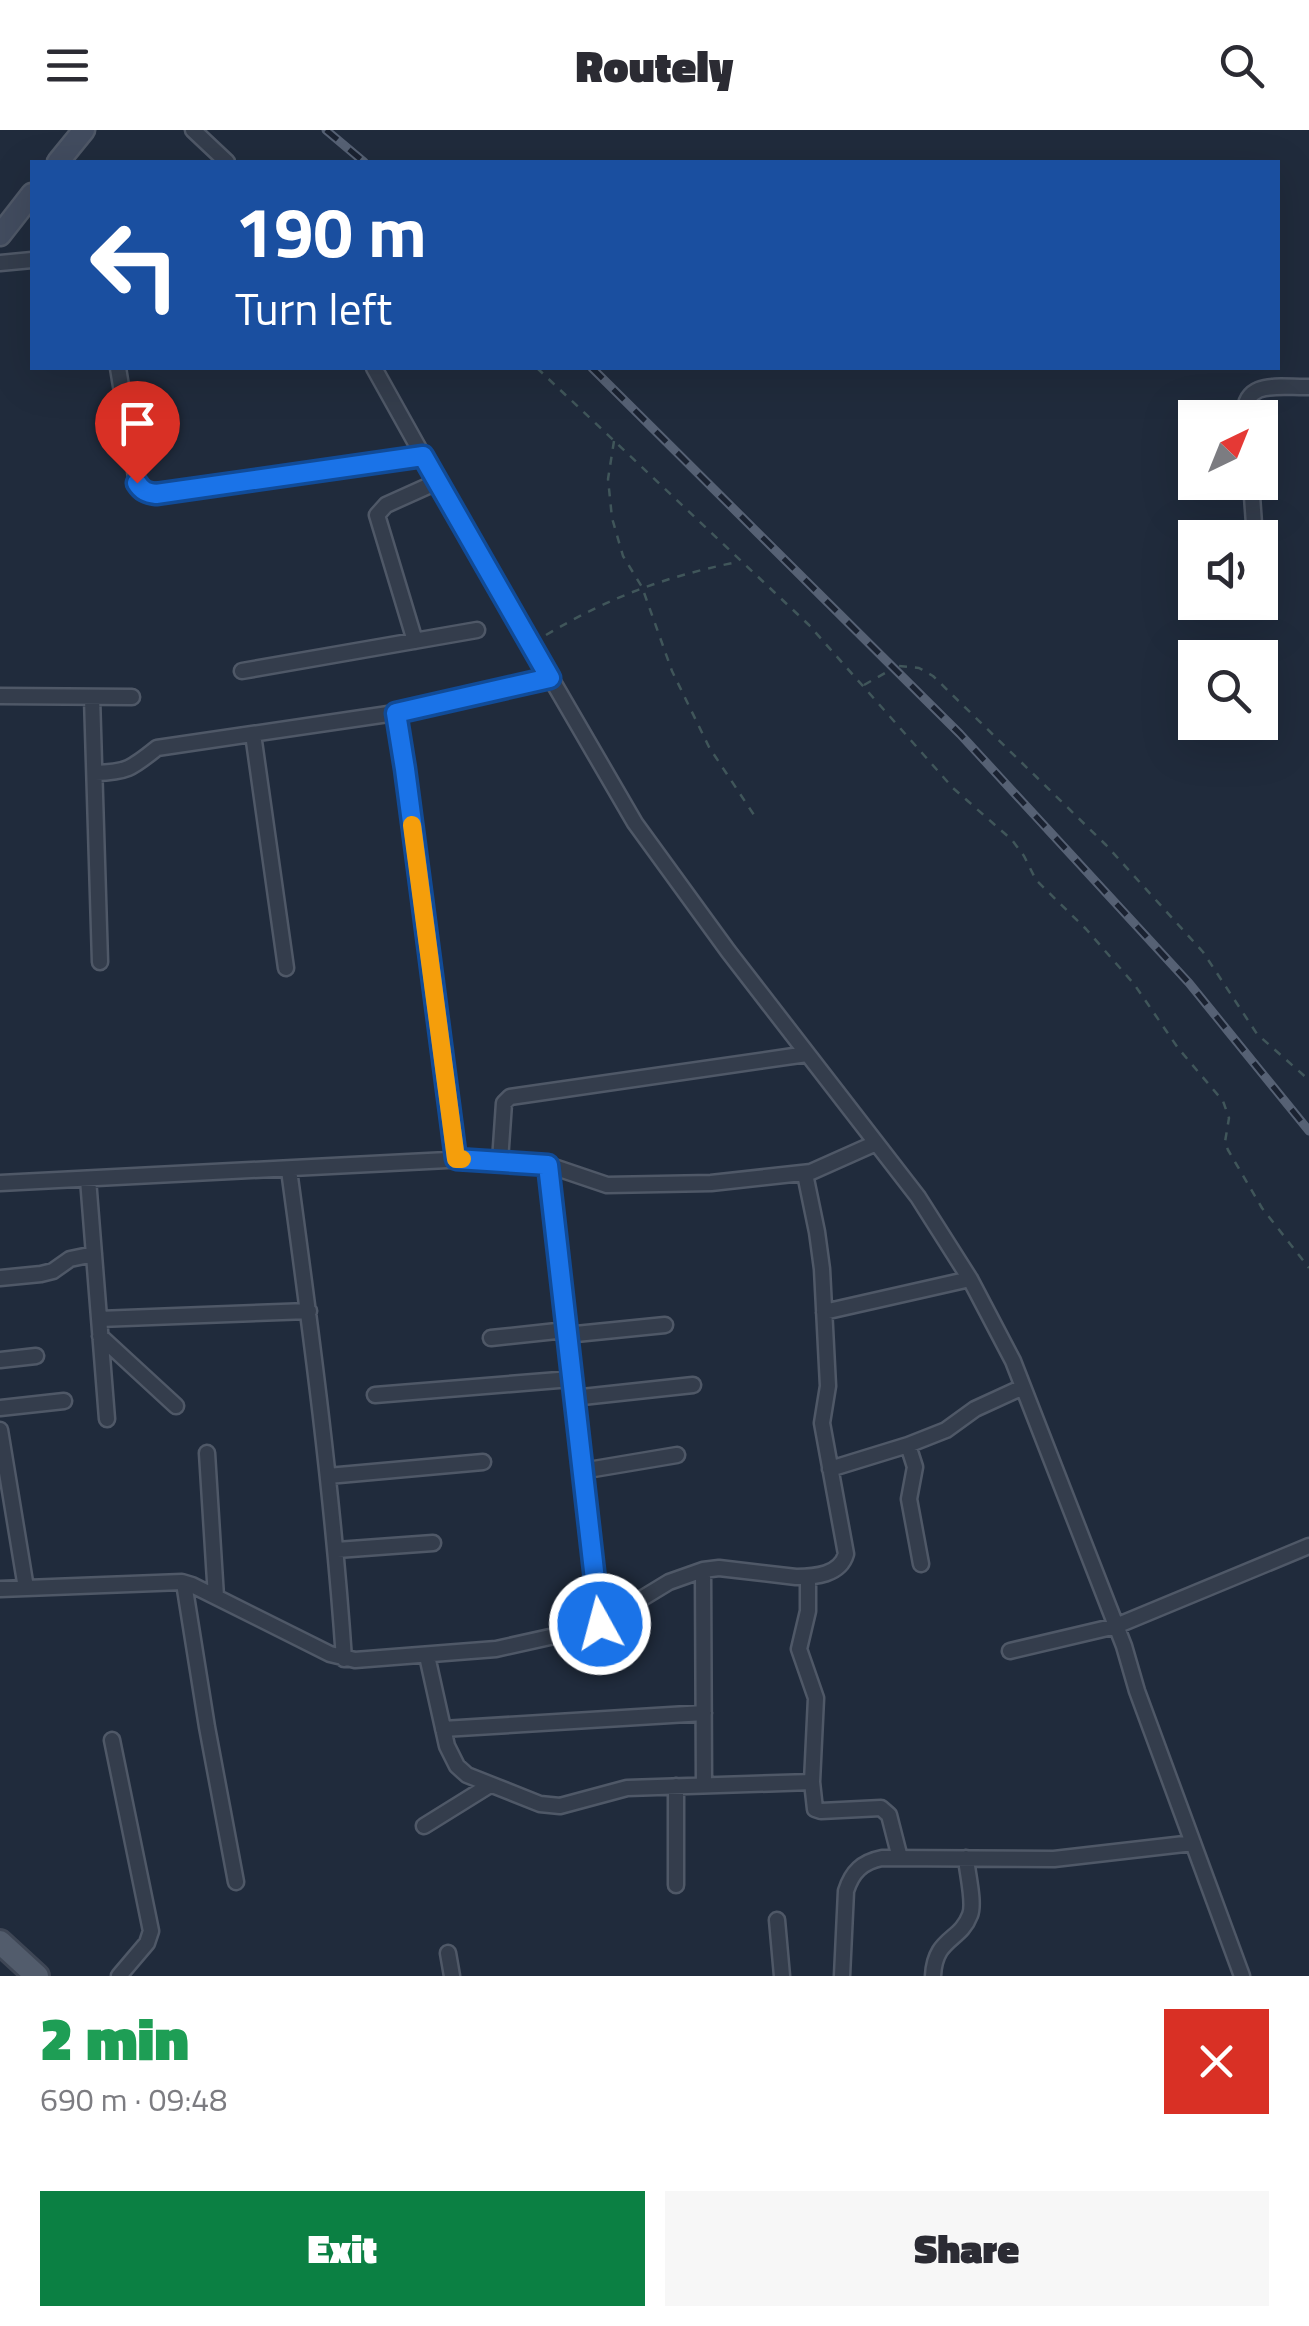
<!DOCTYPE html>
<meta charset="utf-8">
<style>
:root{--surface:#fff;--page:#f7f7f7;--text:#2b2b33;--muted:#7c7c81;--accent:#0b8043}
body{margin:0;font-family:"Titillium Web",sans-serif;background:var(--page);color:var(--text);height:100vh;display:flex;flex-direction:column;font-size:38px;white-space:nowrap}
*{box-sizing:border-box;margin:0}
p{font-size:32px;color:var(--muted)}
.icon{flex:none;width:55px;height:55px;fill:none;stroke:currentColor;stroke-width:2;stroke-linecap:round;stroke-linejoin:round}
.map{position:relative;height:1846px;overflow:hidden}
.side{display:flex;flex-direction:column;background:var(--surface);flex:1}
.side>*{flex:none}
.banner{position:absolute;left:30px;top:30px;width:1250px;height:210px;border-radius:0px;box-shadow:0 10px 40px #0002;background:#1a4fa0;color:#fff;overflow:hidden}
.needle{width:65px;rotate:43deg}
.tools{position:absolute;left:1178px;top:270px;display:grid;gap:20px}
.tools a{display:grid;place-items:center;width:100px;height:100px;border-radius:0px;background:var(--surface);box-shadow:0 10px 40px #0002;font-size:50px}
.pin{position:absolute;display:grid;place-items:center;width:85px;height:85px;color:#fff;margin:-102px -42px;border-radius:50% 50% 50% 0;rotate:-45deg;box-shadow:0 0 10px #0007}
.pin .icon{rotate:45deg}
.me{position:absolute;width:110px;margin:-55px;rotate:353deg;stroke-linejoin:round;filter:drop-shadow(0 0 8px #0008)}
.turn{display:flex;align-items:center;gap:35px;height:210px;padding:0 40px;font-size:45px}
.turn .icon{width:130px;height:130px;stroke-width:2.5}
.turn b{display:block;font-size:70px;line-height:85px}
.round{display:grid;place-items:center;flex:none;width:105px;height:105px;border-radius:0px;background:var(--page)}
.headline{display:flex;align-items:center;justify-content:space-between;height:170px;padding:0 40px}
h1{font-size:60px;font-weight:800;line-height:75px;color:#1e9e55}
.button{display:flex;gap:20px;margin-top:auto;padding:20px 40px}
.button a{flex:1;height:115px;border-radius:0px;background:var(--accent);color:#fff;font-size:40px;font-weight:800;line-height:115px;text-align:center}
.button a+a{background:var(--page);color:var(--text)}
header{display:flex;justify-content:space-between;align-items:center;height:130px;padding:0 40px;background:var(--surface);font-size:45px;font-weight:800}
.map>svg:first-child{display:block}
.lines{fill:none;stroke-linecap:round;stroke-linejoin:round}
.minor-casing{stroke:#4f5867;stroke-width:19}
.secondary-casing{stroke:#4f5867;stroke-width:25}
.primary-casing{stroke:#3e4655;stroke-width:28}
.path{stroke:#40565a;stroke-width:2.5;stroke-dasharray:8 8;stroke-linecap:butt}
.minor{stroke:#343d4c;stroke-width:14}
.secondary{stroke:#424c5f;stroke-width:20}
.primary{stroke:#525c6c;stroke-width:22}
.rail-casing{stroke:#566174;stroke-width:9}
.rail{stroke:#1a2231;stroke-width:5;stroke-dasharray:15;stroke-linecap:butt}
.route-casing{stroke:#114b97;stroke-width:25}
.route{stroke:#1a73e8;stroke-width:18}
.slow{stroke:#f59e0b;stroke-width:18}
</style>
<header><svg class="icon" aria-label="menu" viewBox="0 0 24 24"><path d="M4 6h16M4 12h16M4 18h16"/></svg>Routely<svg class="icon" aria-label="search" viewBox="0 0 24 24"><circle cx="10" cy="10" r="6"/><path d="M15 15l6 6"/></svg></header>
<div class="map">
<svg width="1309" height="1846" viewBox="0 0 1309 1846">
<rect width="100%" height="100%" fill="#202b3c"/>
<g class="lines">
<defs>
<path id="minor" d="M193,0L227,32
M0,133L32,130
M118,238L137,353C142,361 147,363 156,364L423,326
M374,238L452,378L635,693L728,821L918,1067L970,1149L1013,1231L1124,1516L1137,1561L1242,1846
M1245,288C1242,248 1281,258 1309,257
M1251,352L1255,408
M415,511L377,385L386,375L437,352
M242,541L477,500
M0,566L132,567
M92,567L100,832
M395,583L405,639L456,1029
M253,604L286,838
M95,643C128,642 132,638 157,618L395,583L550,548
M500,1031L504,973L510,967L807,924
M548,1035L600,1494
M289,1040C311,1202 333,1365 344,1529
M88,1049L107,1289
M0,1053L467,1029L545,1034L607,1055L711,1053L811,1042L876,1013
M0,1148L41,1144L53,1141L70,1129L94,1124
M824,1182L970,1149
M99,1189L309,1181
M566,1205L665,1195
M100,1206L176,1276
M491,1208L566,1200
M0,1230L36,1226
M375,1265L571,1249
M573,1268L693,1255
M0,1278L64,1271
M0,1300L26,1458
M908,1315L915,1337L909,1369L921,1434
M207,1323L216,1467
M830,1339L908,1315L946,1300L975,1279L1023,1257
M582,1341L677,1325
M328,1346L483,1332
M337,1420L433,1413
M703,1440L704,1655
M808,1447V1481L799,1519L816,1568L812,1652L815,1679L821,1681L881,1678L889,1685L900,1728
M184,1453L207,1597L236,1752
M0,1459L182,1452L192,1455L330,1524L355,1530L496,1519L595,1497L669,1452L703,1440L719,1438L796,1447C815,1447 840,1445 846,1424L822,1293L828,1256L822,1139L817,1102L805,1044
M1010,1521L1116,1496L1309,1416
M427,1526L447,1616L457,1636L467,1645L540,1674L560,1676L627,1658L812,1652
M443,1599L704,1583
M112,1610L151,1801L147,1813L119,1846
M424,1696L490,1655
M676,1755V1656
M777,1790L782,1846
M448,1823L452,1846
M842,1846L846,1761C852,1742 862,1732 882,1728L1054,1729L1193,1713
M933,1846C935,1807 960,1812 970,1785C975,1773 967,1742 966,1728"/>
<path id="secondary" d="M58,32L84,0
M0,105L32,64"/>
<path id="primary" d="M0,1812L37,1846"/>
</defs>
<use href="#minor" class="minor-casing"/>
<use href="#secondary" class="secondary-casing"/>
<use href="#primary" class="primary-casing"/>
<path class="path" d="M537,238L809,495L953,658L1012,710L1024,726L1036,750L1086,799L1134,854L1178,918L1223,971L1229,988L1225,1012L1228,1020L1262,1078L1309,1138
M614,311L608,349L612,388L623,426L642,457L672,541L709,617L756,688
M546,505C610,467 664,447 737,432
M899,536L919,538L933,546L1106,715L1203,822L1257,904L1309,950
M864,555L885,543"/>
<use href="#minor" class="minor"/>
<use href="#secondary" class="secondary"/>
<use href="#primary" class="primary"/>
<defs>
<path id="rail" d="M326,0L364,32
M592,238L960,604L1189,853L1309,1001"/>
</defs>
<use href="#rail" class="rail-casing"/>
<use href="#rail" class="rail"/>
</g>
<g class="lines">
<defs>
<path id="route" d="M137,353C142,361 147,363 156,364L423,326L550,548L396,583L405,639L456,1029L548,1035L600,1494"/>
</defs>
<use href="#route" class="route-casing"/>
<use href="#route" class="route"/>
<path class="slow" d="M412,695L456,1029H462"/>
</g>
</svg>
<div class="tools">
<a><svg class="needle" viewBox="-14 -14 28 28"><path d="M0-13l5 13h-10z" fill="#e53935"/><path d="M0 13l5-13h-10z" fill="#7c7c81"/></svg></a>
<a><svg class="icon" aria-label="sound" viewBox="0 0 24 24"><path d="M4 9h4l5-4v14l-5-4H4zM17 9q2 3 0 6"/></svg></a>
<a><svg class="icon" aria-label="search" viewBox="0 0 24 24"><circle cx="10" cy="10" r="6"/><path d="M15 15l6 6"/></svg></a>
</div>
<div class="pin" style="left:137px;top:353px;background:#d93025"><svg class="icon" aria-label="arrive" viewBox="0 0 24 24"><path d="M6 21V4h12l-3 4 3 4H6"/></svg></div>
<svg class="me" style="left:600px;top:1494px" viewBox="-20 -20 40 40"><circle r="17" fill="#1a73e8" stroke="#fff" stroke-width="3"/><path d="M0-11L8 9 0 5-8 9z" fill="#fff"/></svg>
<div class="banner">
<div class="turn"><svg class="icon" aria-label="left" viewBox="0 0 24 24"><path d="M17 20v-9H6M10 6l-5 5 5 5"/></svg><div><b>190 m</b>Turn left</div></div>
</div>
</div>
<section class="side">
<div class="headline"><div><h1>2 min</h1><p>690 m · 09:48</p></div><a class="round" style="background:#d93025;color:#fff"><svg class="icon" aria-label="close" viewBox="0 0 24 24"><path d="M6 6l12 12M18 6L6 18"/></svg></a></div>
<div class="button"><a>Exit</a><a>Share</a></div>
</section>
